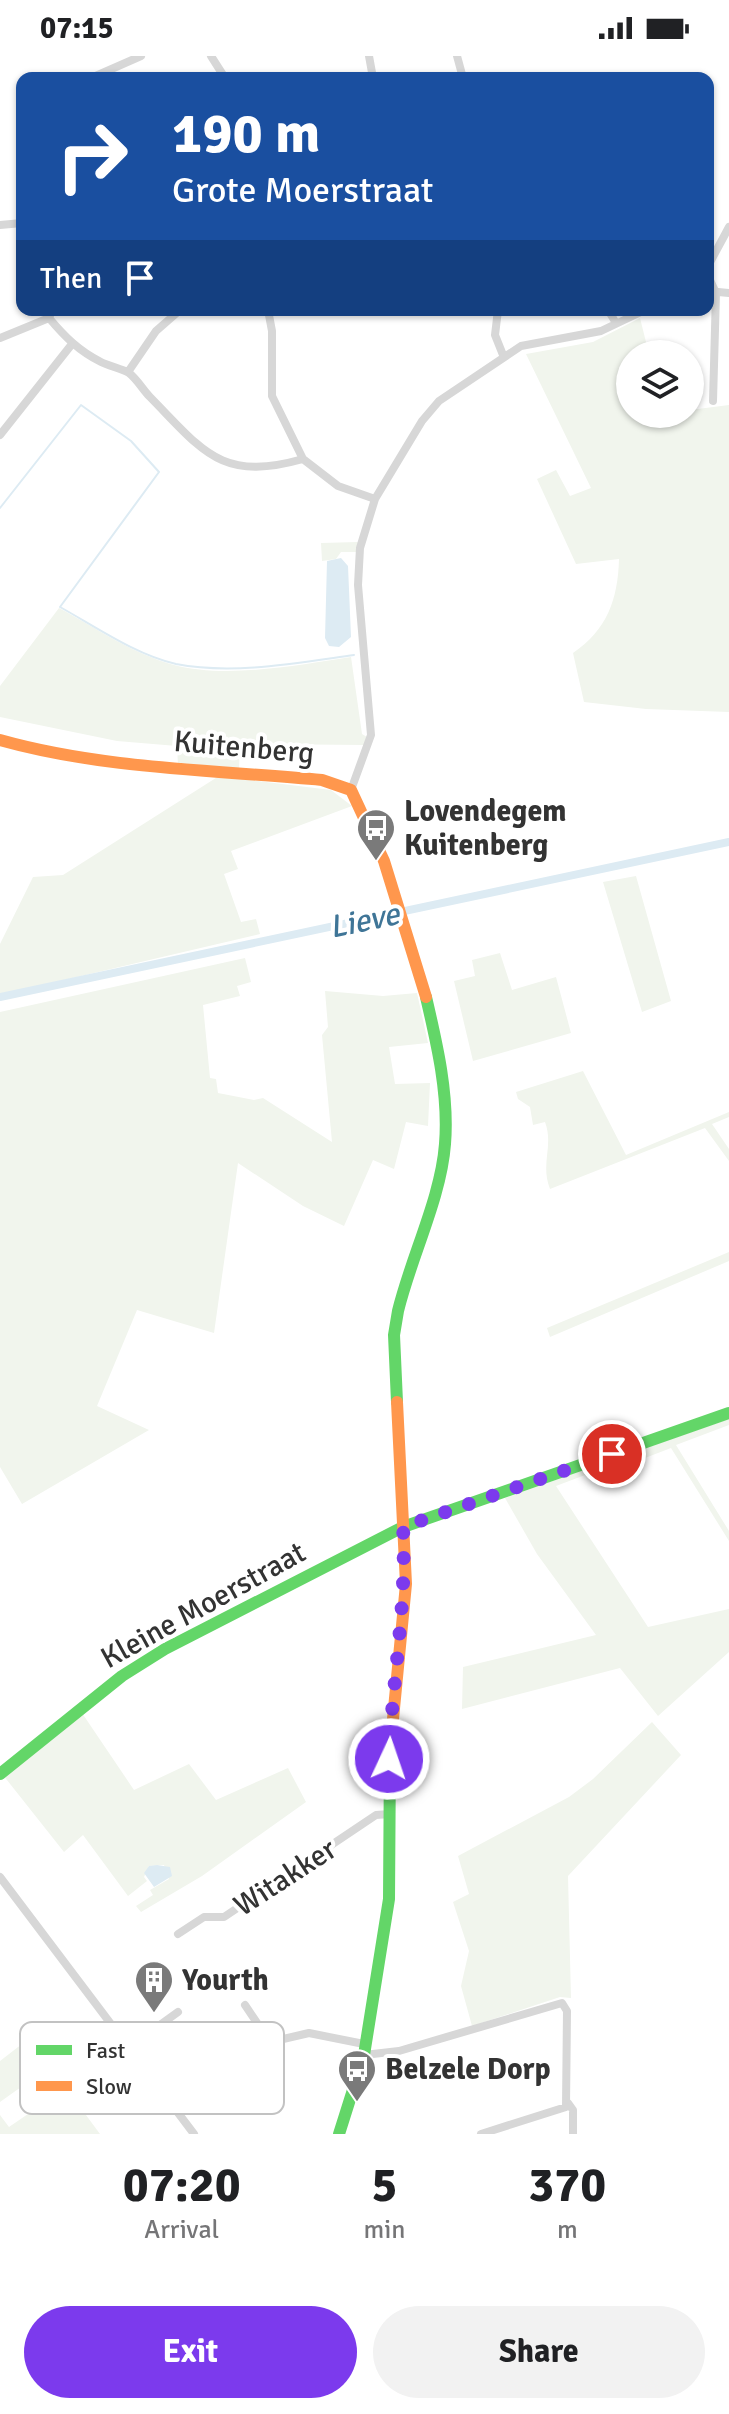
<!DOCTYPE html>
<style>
:root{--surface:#fff;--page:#f2f2f2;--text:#202124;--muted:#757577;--accent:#7c3aed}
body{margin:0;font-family:Signika,sans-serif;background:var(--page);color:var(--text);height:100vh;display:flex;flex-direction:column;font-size:30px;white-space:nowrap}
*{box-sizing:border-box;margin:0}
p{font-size:26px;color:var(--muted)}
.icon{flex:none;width:44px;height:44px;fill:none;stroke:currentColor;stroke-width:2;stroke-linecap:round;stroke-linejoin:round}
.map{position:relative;height:2078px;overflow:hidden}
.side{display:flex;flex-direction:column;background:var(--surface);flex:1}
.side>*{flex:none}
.hud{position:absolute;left:16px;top:16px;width:698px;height:244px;border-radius:16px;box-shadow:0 2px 6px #0004;background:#1a4fa0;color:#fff;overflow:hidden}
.tools{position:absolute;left:616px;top:284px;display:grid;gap:16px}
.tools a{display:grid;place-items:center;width:88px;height:88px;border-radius:50%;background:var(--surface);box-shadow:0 2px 6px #0004;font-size:40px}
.pin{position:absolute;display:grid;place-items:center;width:68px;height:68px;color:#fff;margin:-34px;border:4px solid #fff;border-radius:50%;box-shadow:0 2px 8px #0007}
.me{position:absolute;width:88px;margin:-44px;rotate:3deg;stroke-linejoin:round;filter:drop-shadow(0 0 6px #0008)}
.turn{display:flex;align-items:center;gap:28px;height:168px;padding:0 24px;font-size:36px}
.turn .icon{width:104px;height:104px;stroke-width:2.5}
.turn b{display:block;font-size:56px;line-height:68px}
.then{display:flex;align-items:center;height:76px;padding:0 24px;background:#0003;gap:16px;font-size:30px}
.eta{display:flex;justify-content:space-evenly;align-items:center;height:136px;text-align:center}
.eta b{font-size:48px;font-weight:700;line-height:56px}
.button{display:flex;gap:16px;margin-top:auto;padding:16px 24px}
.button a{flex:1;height:92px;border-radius:48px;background:var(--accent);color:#fff;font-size:32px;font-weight:700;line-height:92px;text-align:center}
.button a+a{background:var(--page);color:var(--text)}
.status{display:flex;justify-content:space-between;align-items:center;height:56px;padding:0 40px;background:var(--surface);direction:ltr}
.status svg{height:22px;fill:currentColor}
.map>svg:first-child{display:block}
.green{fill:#f1f5ed}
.water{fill:#ddebf3}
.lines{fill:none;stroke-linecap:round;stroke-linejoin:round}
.stream{stroke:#ddebf3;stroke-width:2}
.canal{stroke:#ddebf3;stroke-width:8}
.street{stroke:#d7d7d7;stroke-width:8}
.fast{stroke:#63d668;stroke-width:12}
.slow{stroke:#ff974d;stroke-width:12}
.route{stroke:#7c3aed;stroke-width:14;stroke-dasharray:0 25.2}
.labels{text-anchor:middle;stroke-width:8;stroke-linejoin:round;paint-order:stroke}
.street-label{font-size:30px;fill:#333;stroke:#fff}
.poi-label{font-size:30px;font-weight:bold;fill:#333;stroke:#fff;text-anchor:start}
.water-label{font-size:32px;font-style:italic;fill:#3f7597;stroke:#fff}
.key{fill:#fff;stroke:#c2c2c2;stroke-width:2}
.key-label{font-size:22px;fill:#333}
</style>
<div class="status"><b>07:15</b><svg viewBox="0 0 49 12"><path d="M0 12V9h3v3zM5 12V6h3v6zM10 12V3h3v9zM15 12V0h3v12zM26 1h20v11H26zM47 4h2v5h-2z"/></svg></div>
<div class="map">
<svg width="729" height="2078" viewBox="0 0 729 2078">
<rect width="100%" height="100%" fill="#fff"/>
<path class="green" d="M640,262L649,298H630V358H690V354L729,349V656L646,653L584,646L573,597C607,574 618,543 619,503L576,508L537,423L556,414L570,440L591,432L526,298L593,286Z
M358,486L356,496H341L336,503L322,505L321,487Z
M59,552C96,572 133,598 174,609C226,623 299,609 351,601L362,678L367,681L364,689L240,688L239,713L178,709L177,690L117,685L0,661V630Z
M219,720L331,734L352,750L231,795L238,813L224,818L241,866L256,863L260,878L0,939V888L33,821L63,819Z
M636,820L671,945L642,956L603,826Z
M500,897L512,934L556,921L571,977L473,1005L454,925L475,920L472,904Z
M245,902L251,926L237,930L240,940L203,949L210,1022L216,1023L218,1037L254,1044L263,1042L332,1086L322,979L328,971L325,935L383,940L417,937L428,987L389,991L395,1028L430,1027L428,1070L406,1066L394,1113L373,1104L344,1170L303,1150L238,1107L214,1277L137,1254L97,1350L149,1374L22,1448L0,1411V956Z
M583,1015L626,1099L729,1056V1061L712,1068L729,1093V1105L705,1072L550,1133C540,1107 554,1090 545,1066L533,1069L530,1051L518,1043L516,1036Z
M729,1196V1205L550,1281L547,1272Z
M729,1363V1369L676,1389L729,1475V1485L671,1392L632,1407L628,1398Z
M620,1401L622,1405L556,1430L648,1571L729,1553V1596L658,1660L620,1612L462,1653L463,1611L596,1579L537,1498L505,1442Z
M82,1657L134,1734L189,1708L216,1744L288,1712L306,1746L202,1820L141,1856L136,1850L153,1839L150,1834L169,1823L164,1809L149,1810L144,1821L147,1825L128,1840L83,1779L64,1796L3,1719Z
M652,1666L681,1699L568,1820L571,1942L560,1941L472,1970L461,1930L469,1895L453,1846L469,1838L458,1800L569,1741L593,1723Z
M31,1981L52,2009L0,2046V2005Z
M66,2032L100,2078H0V2059L9,2071Z"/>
<path class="water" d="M341,502L348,510L351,581L339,591L329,590L325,582L327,505Z
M157,1809L170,1811L172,1820L154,1831L144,1817L149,1810Z"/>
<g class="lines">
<path class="stream" d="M0,452L81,349L131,385L159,416L60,551C96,571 136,599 176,608C233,619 297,607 354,599"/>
<path class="canal" d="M0,941L729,786"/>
<path class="street" d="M211,0L225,22
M369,0L373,22
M457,0L463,22
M91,22L141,0
M0,169L22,167
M708,210L729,171
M708,220L716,237L713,345
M708,235L729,237
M52,254L49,262C65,281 79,295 101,306C109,310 123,313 129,317C137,323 143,334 150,341C204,396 221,426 303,403
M268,254L272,275V340L303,403L338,430L375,443
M498,254L495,279L503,299
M608,254L616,267
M0,282L49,262
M128,316L156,275L180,254
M0,379L72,288
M351,734L371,679L358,529L360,492L375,443L422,365L439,345L521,290L601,275L645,254
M0,1821L194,2078
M178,1878L204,1861H224L376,1759L390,1758
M245,1949L270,1986L309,1977L364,1988
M128,1992L178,1956
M364,1999L399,1995L562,1947L567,1955L566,2051L481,2078
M568,2047L573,2054V2078"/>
<path class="fast" d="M397,1346L394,1279L398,1255C411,1201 441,1142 445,1088C449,1039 437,988 426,941
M0,1718L122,1620L165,1593L403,1471L729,1357
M339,2078L364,1999L389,1843L390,1694"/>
<path class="slow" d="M0,684C103,713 215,714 322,724L351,734L384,805L426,941
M390,1694L406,1528L397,1346"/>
</g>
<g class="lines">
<path class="route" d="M389,1703C392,1624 407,1552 403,1471L612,1398"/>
</g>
<defs>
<symbol id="bus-pin" viewBox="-11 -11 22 30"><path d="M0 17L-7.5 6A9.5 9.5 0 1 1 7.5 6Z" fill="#7a7a7a" stroke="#fff"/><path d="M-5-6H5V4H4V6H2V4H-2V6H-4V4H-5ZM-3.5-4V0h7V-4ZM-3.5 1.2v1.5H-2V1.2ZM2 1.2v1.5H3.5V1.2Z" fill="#fff"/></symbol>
<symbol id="building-pin" viewBox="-11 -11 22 30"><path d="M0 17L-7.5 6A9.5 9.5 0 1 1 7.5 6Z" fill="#7a7a7a" stroke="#fff"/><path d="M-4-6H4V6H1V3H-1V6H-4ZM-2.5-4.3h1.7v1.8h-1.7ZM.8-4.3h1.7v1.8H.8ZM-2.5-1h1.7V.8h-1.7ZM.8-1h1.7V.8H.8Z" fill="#fff"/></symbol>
</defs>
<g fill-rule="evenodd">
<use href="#bus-pin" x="354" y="750" width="44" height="60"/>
<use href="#building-pin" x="132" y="1902" width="44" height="60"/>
<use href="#bus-pin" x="335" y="1991" width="44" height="60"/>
</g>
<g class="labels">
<g class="street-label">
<text transform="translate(244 691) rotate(5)" y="10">Kuitenberg</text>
<text transform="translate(203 1549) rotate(-29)" y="10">Kleine Moerstraat</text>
<text transform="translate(285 1821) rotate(-33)" y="10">Witakker</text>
</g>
<g class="poi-label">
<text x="404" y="765">Lovendegem<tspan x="404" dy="34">Kuitenberg</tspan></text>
<text x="182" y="1934">Yourth</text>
<text x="385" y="2023">Belzele Dorp</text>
</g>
<g class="water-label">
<text transform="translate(364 864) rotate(-12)" y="11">Lieve</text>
</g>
</g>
<rect x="20" y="1966" width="264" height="92" rx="12" class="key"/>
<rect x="36" y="1989" width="36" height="10" fill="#63d668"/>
<rect x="36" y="2025" width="36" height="10" fill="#ff974d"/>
<g class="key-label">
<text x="86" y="2002">Fast</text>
<text x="86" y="2038">Slow</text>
</g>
</svg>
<div class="tools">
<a><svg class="icon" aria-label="layers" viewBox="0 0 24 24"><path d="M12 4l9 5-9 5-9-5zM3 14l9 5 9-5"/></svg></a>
</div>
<div class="pin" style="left:612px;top:1398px;background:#d93025"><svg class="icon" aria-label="arrive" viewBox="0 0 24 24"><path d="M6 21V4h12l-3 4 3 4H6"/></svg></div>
<svg class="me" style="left:389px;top:1703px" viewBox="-20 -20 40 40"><circle r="17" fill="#7c3aed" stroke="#fff" stroke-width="3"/><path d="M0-11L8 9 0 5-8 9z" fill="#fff"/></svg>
<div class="hud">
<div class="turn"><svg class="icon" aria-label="right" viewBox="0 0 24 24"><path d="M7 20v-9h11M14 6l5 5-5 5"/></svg><div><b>190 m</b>Grote Moerstraat</div></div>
<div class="then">Then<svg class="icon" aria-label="arrive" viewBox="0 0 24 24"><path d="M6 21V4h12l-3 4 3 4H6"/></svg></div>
</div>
</div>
<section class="side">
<div class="eta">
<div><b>07:20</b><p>Arrival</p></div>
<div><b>5</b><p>min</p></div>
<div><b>370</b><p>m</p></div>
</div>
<div class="button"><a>Exit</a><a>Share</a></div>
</section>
